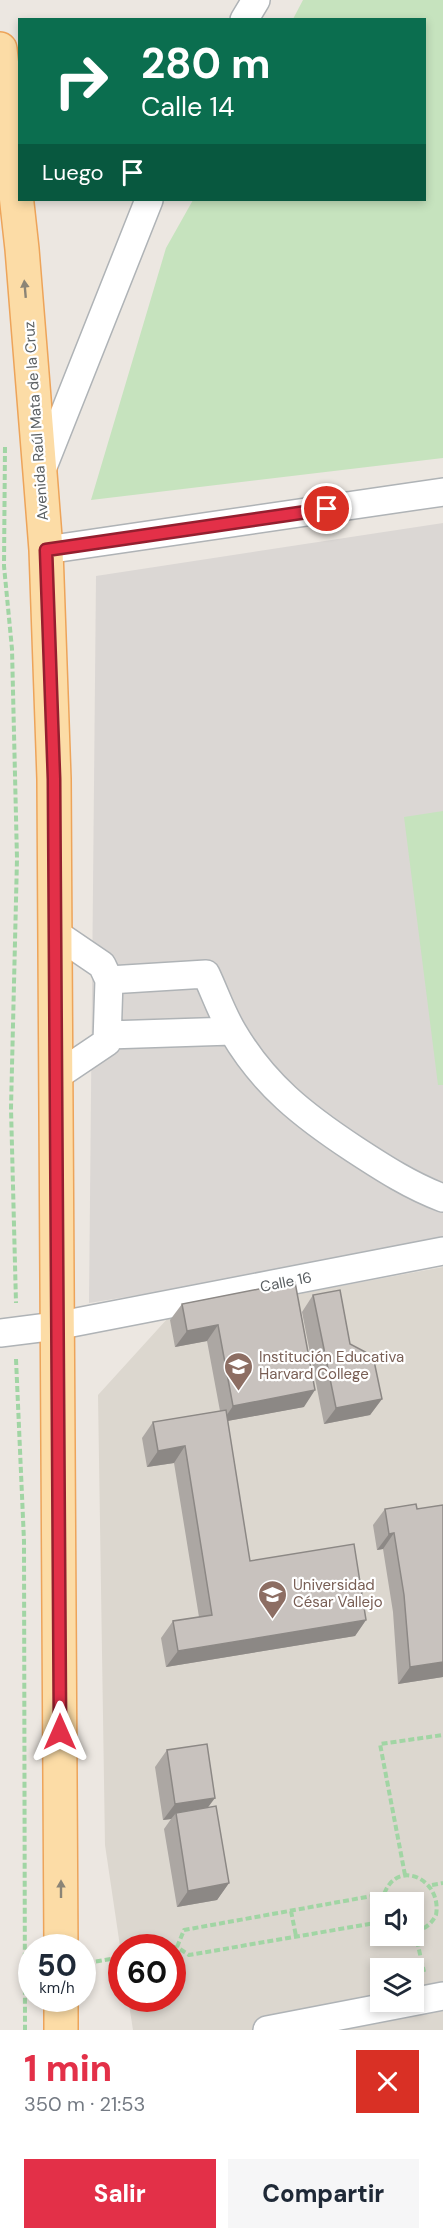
<!DOCTYPE html>
<html lang="es">
<meta charset="utf-8">
<style>
:root{--surface:#fff;--page:#f6f6f7;--text:#1f2937;--muted:#747a83;--accent:#e33048}
body{margin:0;font-family:"DM Sans",sans-serif;background:var(--page);color:var(--text);height:100vh;display:flex;flex-direction:column;font-size:22px;white-space:nowrap}
*{box-sizing:border-box;margin:0}
p{font-size:20px;color:var(--muted)}
.icon{flex:none;width:33px;height:33px;fill:none;stroke:currentColor;stroke-width:2;stroke-linecap:round;stroke-linejoin:round}
.map{position:relative;height:2030px;overflow:hidden}
.details{display:flex;flex-direction:column;background:var(--surface);flex:1}
.details>*{flex:none}
.banner{position:absolute;left:18px;top:18px;width:408px;height:183px;border-radius:0px;box-shadow:0 3px 9px #0003;background:#0b6e4f;color:#fff;overflow:hidden}
.controls{position:absolute;left:370px;top:1892px;display:grid;gap:12px}
.controls a{display:grid;place-items:center;width:54px;height:54px;border-radius:0px;background:var(--surface);box-shadow:0 3px 9px #0003;font-size:30px}
.speed{position:absolute;left:18px;top:1934px;display:flex;gap:12px;font-size:30px;font-weight:700;text-align:center}
.speed>*{display:grid;place-content:center;width:78px;height:78px;border-radius:50%;background:var(--surface);box-shadow:0 3px 9px #0003;line-height:1}
.speed small{font-size:15px;font-weight:400}
.speed .limit{border:9px solid #d22;background:#fff;color:#111}
.pin{position:absolute;display:grid;place-items:center;width:51px;height:51px;color:#fff;margin:-26px;border:3px solid #fff;border-radius:50%;box-shadow:0 2px 6px #0007}
.me{position:absolute;width:66px;margin:-33px;rotate:0deg;stroke-linejoin:round;filter:drop-shadow(0 0 4px #0008)}
.turn{display:flex;align-items:center;gap:21px;height:126px;padding:0 24px;font-size:27px}
.turn .icon{width:78px;height:78px;stroke-width:2.5}
.turn b{display:block;font-size:42px;line-height:51px}
.then{display:flex;align-items:center;height:57px;padding:0 24px;background:#0003;gap:12px;font-size:22px}
.round{display:grid;place-items:center;flex:none;width:63px;height:63px;border-radius:0px;background:var(--page)}
.summary{display:flex;align-items:center;justify-content:space-between;height:102px;padding:0 24px}
h1{font-size:36px;font-weight:800;line-height:45px;color:var(--accent)}
.cta{display:flex;gap:12px;margin-top:auto;padding:12px 24px}
.cta a{flex:1;height:69px;border-radius:0px;background:var(--accent);color:#fff;font-size:24px;font-weight:800;line-height:69px;text-align:center}
.cta a+a{background:var(--page);color:var(--text)}
.map>svg:first-child{display:block}
.industrial{fill:#dbd7d4}
.education{fill:#dcd7cf;fill-rule:evenodd}
.green{fill:#c6e3be}
.lines{fill:none;stroke-linecap:round;stroke-linejoin:round}
.minor-casing{stroke:#afb3b6;stroke-width:30}
.major-casing{stroke:#eda45a;stroke-width:36}
.path{stroke:#a1d5a4;stroke-width:4;stroke-dasharray:6 3;stroke-linecap:butt}
.minor{stroke:#fff;stroke-width:27}
.major{stroke:#fcdca6;stroke-width:33}
.wall{fill:#aca7a3}
.shaded-wall{fill:#8c8885}
.building{fill:#c8c2be;stroke:#8c8885;stroke-width:1.5}
.oneway{fill:#8b8476}
.route-casing{stroke:#941f2f;stroke-width:15}
.route{stroke:#e33048;stroke-width:10}
.labels{text-anchor:middle;stroke-width:4.5;stroke-linejoin:round;paint-order:stroke}
.street-label{font-size:15px;fill:#5a5f62;stroke:#fff}
.education-label{font-size:15px;fill:#785e54;stroke:#fff;text-anchor:start}
</style>
<div class="map">
<svg width="443" height="2030" viewBox="0 0 443 2030">
<rect width="100%" height="100%" fill="#ece7e1"/>
<path class="industrial" d="M443,523V1246L89,1303L96,576Z"/>
<path class="education" d="M443,1267V2030H133L128,1998H172V1947H122L121,1953L105,1845L98,1395L168,1318ZM381,1902H414V1935H381ZM381,1968H414V2001H381Z"/>
<path class="green" d="M303,0H443V458L91,500L166,248L193,200H424V20L293,19Z
M443,811V1085H438L404,817Z"/>
<g class="lines">
<defs>
<path id="minor" d="M244,20L256,0
M41,472L149,200
M46,550L443,492
M55,933L102,965L109,980L107,1042L55,1077
M109,980L206,974C215,993 222,1014 233,1032C264,1085 304,1116 354,1149C383,1168 411,1186 443,1198
M108,1035L232,1031
M0,1333L56,1326L443,1251
M267,2030L443,1996"/>
<path id="major" d="M0,49L22,249L40,473L46,550L54,779L61,1947
M61,2030V1998"/>
</defs>
<use href="#minor" class="minor-casing"/>
<use href="#major" class="major-casing"/>
<path class="path" d="M5,447L4,566L12,649L17,859L11,1108L16,1303
M16,1359L24,1541L25,2030
M405,1875L380,1744L443,1735
M432,1885L443,1883
M382,1902C391,1855 443,1877 436,1915C431,1925 424,1929 414,1932
M291,1911L296,1936
M415,1932L424,1972
M177,1947L184,1930L383,1894
M172,1948L177,1947L189,1955L381,1922
M87,1963L122,1957"/>
<use href="#minor" class="minor"/>
<use href="#major" class="major"/>
</g>
<path class="wall" d="M295,1282L304,1407L227,1421L250,1561L366,1620L355,1636L166,1667L161,1638L173,1621L199,1617L174,1463L147,1467L142,1438L153,1422L220,1411L207,1341L175,1347L170,1320L182,1304Z
M313,1295L350,1344L382,1399L370,1415L324,1424L302,1312Z
M416,1504L443,1677L398,1684L393,1612L383,1549L377,1550L373,1525L385,1509Z
M167,1750L208,1807L229,1883L217,1900L177,1907L164,1829L171,1819L163,1820L155,1767Z"/>
<path class="shaded-wall" d="M218,1325L207,1341L175,1347L187,1331Z
M315,1390L304,1407L222,1422L233,1406Z
M382,1399L370,1415L324,1424L336,1408Z
M185,1446L174,1463L147,1467L158,1451Z
M394,1533L383,1549L377,1550L389,1534Z
M366,1620L355,1636L166,1667L178,1651Z
M443,1662V1677L398,1684L410,1667Z
M215,1798L203,1814L176,1813L171,1819L163,1820L175,1804Z
M229,1883L217,1900L177,1907L188,1891Z"/>
<path class="building" d="M295,1282L315,1390L233,1406L218,1325L187,1331L182,1304Z
M340,1290L350,1344L373,1356L382,1399L336,1408L313,1295Z
M226,1410L250,1561L354,1544L366,1620L178,1651L173,1621L212,1615L185,1446L158,1451L153,1422Z
M416,1504L417,1509L443,1505V1662L410,1667L404,1595L394,1533L389,1534L385,1509Z
M207,1744L215,1798L175,1804L167,1750Z
M216,1806L229,1883L188,1891L176,1813Z"/>
<defs><path id="oneway-solid" d="M-6-.8H1V-3.2L6.5 0L1 3.2V.8H-6Z" transform="scale(1.5)"/></defs>
<g class="oneway">
<use href="#oneway-solid" transform="translate(25 289) rotate(-95)"/>
<use href="#oneway-solid" transform="translate(61 1889) rotate(-90)"/>
</g>
<g class="lines">
<defs>
<path id="route" d="M60,1732L54,779L46,550L327,509"/>
</defs>
<use href="#route" class="route-casing"/>
<use href="#route" class="route"/>
</g>
<defs>
<symbol id="school-pin" viewBox="-11 -11 22 30"><path d="M0 17L-7.5 6A9.5 9.5 0 1 1 7.5 6Z" fill="#8d6e63" stroke="#fff"/><path d="M0-5L7-2L0 1L-7-2ZM-4 1L0 2.5L4 1V4Q0 6-4 4Z" fill="#fff"/></symbol>
<symbol id="university-pin" viewBox="-11 -11 22 30"><path d="M0 17L-7.5 6A9.5 9.5 0 1 1 7.5 6Z" fill="#8d6e63" stroke="#fff"/><path d="M0-5L7-2L0 1L-7-2ZM-4 1L0 2.5L4 1V4Q0 6-4 4Z" fill="#fff"/></symbol>
</defs>
<g fill-rule="evenodd">
<use href="#school-pin" x="222" y="1350" width="33" height="45"/>
<use href="#university-pin" x="256" y="1578" width="33" height="45"/>
</g>
<g class="labels">
<g class="street-label">
<text transform="translate(36 421) rotate(-94)" y="5">Avenida Raúl Mata de la Cruz</text>
<text transform="translate(286 1282) rotate(-11)" y="5">Calle 16</text>
</g>
<g class="education-label">
<text x="259" y="1362">Institución Educativa<tspan x="259" dy="17">Harvard College</tspan></text>
<text x="293" y="1590">Universidad<tspan x="293" dy="17">César Vallejo</tspan></text>
</g>
</g>
</svg>
<div class="controls">
<a><svg class="icon" aria-label="sound" viewBox="0 0 24 24"><path d="M4 9h4l5-4v14l-5-4H4zM17 9q2 3 0 6"/></svg></a>
<a><svg class="icon" aria-label="layers" viewBox="0 0 24 24"><path d="M12 4l9 5-9 5-9-5zM3 14l9 5 9-5"/></svg></a>
</div>
<div class="speed"><div>50<small>km/h</small></div><div class="limit">60</div></div>
<div class="pin" style="left:327px;top:509px;background:#d93025"><svg class="icon" aria-label="arrive" viewBox="0 0 24 24"><path d="M6 21V4h12l-3 4 3 4H6"/></svg></div>
<svg class="me" style="left:60px;top:1732px" viewBox="-20 -20 40 40"><path d="M0-17L14 15 0 8-14 15z" fill="#e33048" stroke="#fff" stroke-width="4"/></svg>
<div class="banner">
<div class="turn"><svg class="icon" aria-label="right" viewBox="0 0 24 24"><path d="M7 20v-9h11M14 6l5 5-5 5"/></svg><div><b>280 m</b>Calle 14</div></div>
<div class="then">Luego<svg class="icon" aria-label="arrive" viewBox="0 0 24 24"><path d="M6 21V4h12l-3 4 3 4H6"/></svg></div>
</div>
</div>
<section class="details">
<div class="summary"><div><h1>1 min</h1><p>350 m · 21:53</p></div><a class="round" style="background:#d93025;color:#fff"><svg class="icon" aria-label="close" viewBox="0 0 24 24"><path d="M6 6l12 12M18 6L6 18"/></svg></a></div>
<div class="cta"><a>Salir</a><a>Compartir</a></div>
</section>
